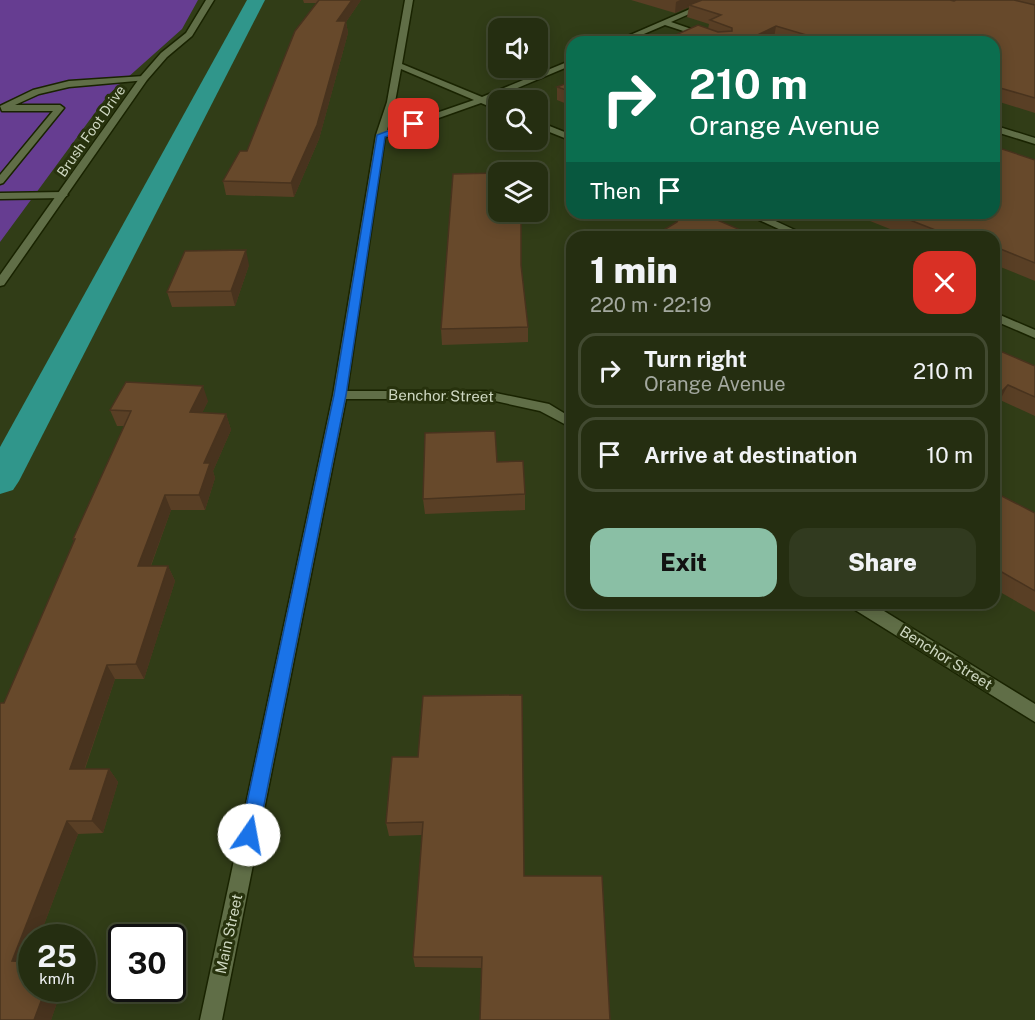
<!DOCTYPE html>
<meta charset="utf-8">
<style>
:root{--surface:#252e11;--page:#313a1f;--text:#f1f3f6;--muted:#a3a89f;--line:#424a31;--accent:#8abfa5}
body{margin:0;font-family:"Public Sans",sans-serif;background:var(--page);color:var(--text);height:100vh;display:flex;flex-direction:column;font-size:22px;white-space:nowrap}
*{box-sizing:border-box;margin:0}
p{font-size:20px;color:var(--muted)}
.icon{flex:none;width:33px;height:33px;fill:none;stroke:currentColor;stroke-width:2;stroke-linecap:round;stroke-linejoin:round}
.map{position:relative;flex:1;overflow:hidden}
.side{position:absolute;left:566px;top:231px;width:434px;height:378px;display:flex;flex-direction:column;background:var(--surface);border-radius:18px;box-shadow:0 3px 15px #0003,0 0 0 2px var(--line)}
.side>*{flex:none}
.top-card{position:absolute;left:566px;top:36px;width:434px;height:183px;border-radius:18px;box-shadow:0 3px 15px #0003,0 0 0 2px var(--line);background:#0b6e4f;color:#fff;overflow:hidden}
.buttons{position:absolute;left:488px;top:18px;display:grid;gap:12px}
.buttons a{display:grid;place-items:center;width:60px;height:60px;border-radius:12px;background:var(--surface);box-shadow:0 3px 15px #0003,0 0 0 2px var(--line);font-size:30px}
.speed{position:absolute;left:18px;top:924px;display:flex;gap:12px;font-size:30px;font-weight:700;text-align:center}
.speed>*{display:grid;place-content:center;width:78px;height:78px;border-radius:50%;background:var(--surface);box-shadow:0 3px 15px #0003,0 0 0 2px var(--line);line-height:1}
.speed small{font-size:15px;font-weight:400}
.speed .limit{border:3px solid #111;border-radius:9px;background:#fff;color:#111}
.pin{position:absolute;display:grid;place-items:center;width:51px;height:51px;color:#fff;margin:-26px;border-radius:12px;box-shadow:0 3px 9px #0006}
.me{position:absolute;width:66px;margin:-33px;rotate:12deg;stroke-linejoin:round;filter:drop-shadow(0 0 4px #0008)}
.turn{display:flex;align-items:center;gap:21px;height:126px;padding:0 24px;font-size:27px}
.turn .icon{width:78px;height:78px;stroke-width:2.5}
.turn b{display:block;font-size:42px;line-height:51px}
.then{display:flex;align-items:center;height:57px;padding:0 24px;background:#0003;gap:12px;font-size:22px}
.round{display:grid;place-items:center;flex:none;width:63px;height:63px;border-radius:18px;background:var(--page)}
.headline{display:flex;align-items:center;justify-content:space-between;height:102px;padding:0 24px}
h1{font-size:36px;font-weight:800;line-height:45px}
.cta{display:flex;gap:12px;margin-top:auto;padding:12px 24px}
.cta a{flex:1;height:69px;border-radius:18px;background:var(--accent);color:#111;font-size:24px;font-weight:800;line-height:69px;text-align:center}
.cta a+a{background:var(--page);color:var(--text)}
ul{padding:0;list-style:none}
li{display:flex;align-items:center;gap:18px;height:75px;margin:0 12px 9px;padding:0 12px;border:3px solid var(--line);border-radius:18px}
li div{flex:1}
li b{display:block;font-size:22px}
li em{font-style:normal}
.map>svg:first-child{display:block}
.green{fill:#663d91}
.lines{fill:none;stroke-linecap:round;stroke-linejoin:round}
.canal{fill:#30968b;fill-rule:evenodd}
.service-casing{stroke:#192300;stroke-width:3}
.minor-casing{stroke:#192300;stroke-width:3}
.service{fill:#606e47;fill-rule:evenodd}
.minor{fill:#606e47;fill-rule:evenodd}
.wall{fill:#593f25}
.shaded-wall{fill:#48331e}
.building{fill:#67492b;stroke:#48331e;stroke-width:1.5}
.route{fill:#1a73e8;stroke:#114b97;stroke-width:1.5}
.labels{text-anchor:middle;stroke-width:6;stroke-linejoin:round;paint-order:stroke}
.far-street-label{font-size:14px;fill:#ced7c1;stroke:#27320d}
.street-label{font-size:15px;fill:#ced7c1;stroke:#27320d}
</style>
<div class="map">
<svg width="1035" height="1020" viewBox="0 0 1035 1020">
<rect width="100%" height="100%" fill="#313d17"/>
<path class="green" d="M0,0H198L182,29L108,95L0,242Z"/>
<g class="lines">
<path class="canal" d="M247,0H265L19,481L13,490L0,494V447Z"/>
<defs>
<path id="service" d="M144,76H147V80L69,87L39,94L15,105H60L64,108L3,183L0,184V175L53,111H2L0,106L33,90L69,81Z
M0,193L63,192L68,195L63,198L0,199Z"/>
<path id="minor" d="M206,0H214L192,36L167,57L147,80L4,285L0,286V275L141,76L161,53L186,33Z
M405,0H413L402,64L482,97L572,60V65L489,100L498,104V110L481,103L385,137L347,391H486L549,404L572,418V428L540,411L486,399H346L222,1020H200L333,395L376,135L387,102ZM401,69L474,100L387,130L395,102Z
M711,0H721L671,22L729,42H717L665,25L625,42H614Z
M537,121L572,135V141L537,127Z
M993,125L1035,138V144L993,131Z
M744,213H758L810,237H796Z
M993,312L1035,330V338L993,320Z
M850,603H871L1035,704V722L852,608Z"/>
</defs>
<use href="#service" class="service-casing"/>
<use href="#minor" class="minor-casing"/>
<use href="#service" class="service"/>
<use href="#minor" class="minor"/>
</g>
<path class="wall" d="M303,0H361L346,22L348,33L319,139L294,197L226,195L223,181L247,151L316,3H304Z
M631,0H950L954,1L956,0H1035V113L993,100V42H786L774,38L766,42H660L708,29L709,24L687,17L689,7L675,13Z
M572,81V106L557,100V87Z
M1035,160V281L993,264V237H910L850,213H993Z
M662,231L749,237H661Z
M249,265L235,306L172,307L167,292Z
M521,265L528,327V342L442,345L441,329Z
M993,348L1035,366V416L1000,400L995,407L993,406Z
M208,401L202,413L226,414L231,430L213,471L215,478L205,510H171L151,566H168L175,581L144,679H115L85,769H109L118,782L103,833L78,834L30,962L32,988H62L51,1020H0L4,703L74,541L73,539L124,426H117L110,410Z
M993,493L1035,513V612L993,588Z
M525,494V510L425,514L423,499Z
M392,757L524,876L482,968L415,967L413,957L422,835L389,836L386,823Z"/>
<path class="shaded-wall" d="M352,0H361L346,22L348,33L319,139L294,197L291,183L337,21Z
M680,0H705L689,5V7L675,13L676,2Z
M776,26L774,38L766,42H743Z
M246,250L249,265L235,306L231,291Z
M1008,385L1000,400L995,407L1002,391Z
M203,386L208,401L195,428L190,412Z
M226,414L231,430L213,471L215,478L205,510L199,495L204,463Z
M165,495L171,510L145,581L138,566Z
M168,566L175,581L144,679L136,664Z
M107,665L115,679L80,782L70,769Z
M109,769L118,782L103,833L92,821Z
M67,821L78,834L39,938H32V956L26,971L12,961Z
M46,988H62L51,1020H34Z"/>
<path class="building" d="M319,0H352L337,21H346L317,125L291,183L223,181L240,151H247L295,31Z
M702,0H950L954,1L956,0H1014L1035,5V98L993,86V42H830L776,26L743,42H660L698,25L718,32L732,31V28L710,20L721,15L689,5Z
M572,81V92L557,87Z
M993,146L1035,160V263L993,246V237H953L892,213H993Z
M498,173V212H521V265L528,327L441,329L453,174Z
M681,213H701L750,234L745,237H676L662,231L677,222Z
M246,250L231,291L167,292L185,251Z
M993,348L1035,366V397L1008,385L1002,391L993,387Z
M126,382L203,386L190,412L226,414L204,463H210L199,495H165L138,566H168L136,664L107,665L70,769H109L92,821H67L12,961L32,962V988H46L34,1020H0V704L1,703H4L75,539H73L131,411L110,410Z
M495,431L497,462L523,461L525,494L423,499L425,433Z
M994,492L1035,513V591L993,567V493Z
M522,695L524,876H602L610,1020H480L482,957H413L423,822L386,823L392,757H418L423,696Z"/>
<path class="route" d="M414,121L418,124L417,126L385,137L346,395L258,835L256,841L249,844L243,841L240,835L334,395L377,135Z"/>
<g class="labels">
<g class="far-street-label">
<text transform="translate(91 131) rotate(-55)" y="5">Brush Foot Drive</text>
</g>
<g class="street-label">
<text transform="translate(441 396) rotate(1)" y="5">Benchor Street</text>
<text transform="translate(946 658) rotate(32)" y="5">Benchor Street</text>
<text transform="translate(229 934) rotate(-78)" y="5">Main Street</text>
</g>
</g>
</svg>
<div class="buttons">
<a><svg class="icon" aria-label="sound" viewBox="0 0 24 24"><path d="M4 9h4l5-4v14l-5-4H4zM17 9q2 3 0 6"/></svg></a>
<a><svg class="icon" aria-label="search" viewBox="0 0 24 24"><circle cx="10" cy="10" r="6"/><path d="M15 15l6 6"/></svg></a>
<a><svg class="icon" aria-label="layers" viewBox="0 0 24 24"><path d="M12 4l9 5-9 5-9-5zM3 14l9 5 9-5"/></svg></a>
</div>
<div class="speed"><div>25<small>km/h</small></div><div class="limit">30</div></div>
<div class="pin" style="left:414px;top:124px;background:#d93025"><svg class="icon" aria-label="arrive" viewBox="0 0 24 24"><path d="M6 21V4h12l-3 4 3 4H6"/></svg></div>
<svg class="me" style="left:249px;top:835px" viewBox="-20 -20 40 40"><circle r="19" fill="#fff"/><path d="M0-13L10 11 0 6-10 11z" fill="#1a73e8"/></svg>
<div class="top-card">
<div class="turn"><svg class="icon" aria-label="right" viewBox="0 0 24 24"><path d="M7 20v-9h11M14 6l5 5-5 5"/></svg><div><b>210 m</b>Orange Avenue</div></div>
<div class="then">Then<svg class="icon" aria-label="arrive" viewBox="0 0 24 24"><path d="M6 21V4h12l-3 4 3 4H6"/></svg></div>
</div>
<section class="side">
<div class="headline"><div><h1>1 min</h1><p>220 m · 22:19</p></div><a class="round" style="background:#d93025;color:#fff"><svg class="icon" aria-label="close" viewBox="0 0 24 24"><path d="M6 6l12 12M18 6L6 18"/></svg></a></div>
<ul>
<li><svg class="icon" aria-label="right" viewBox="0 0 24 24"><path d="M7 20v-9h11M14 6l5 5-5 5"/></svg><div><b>Turn right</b><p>Orange Avenue</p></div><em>210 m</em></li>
<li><svg class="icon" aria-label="arrive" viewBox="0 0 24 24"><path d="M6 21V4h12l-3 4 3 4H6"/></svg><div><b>Arrive at destination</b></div><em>10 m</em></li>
</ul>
<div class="cta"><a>Exit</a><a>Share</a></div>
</section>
</div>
